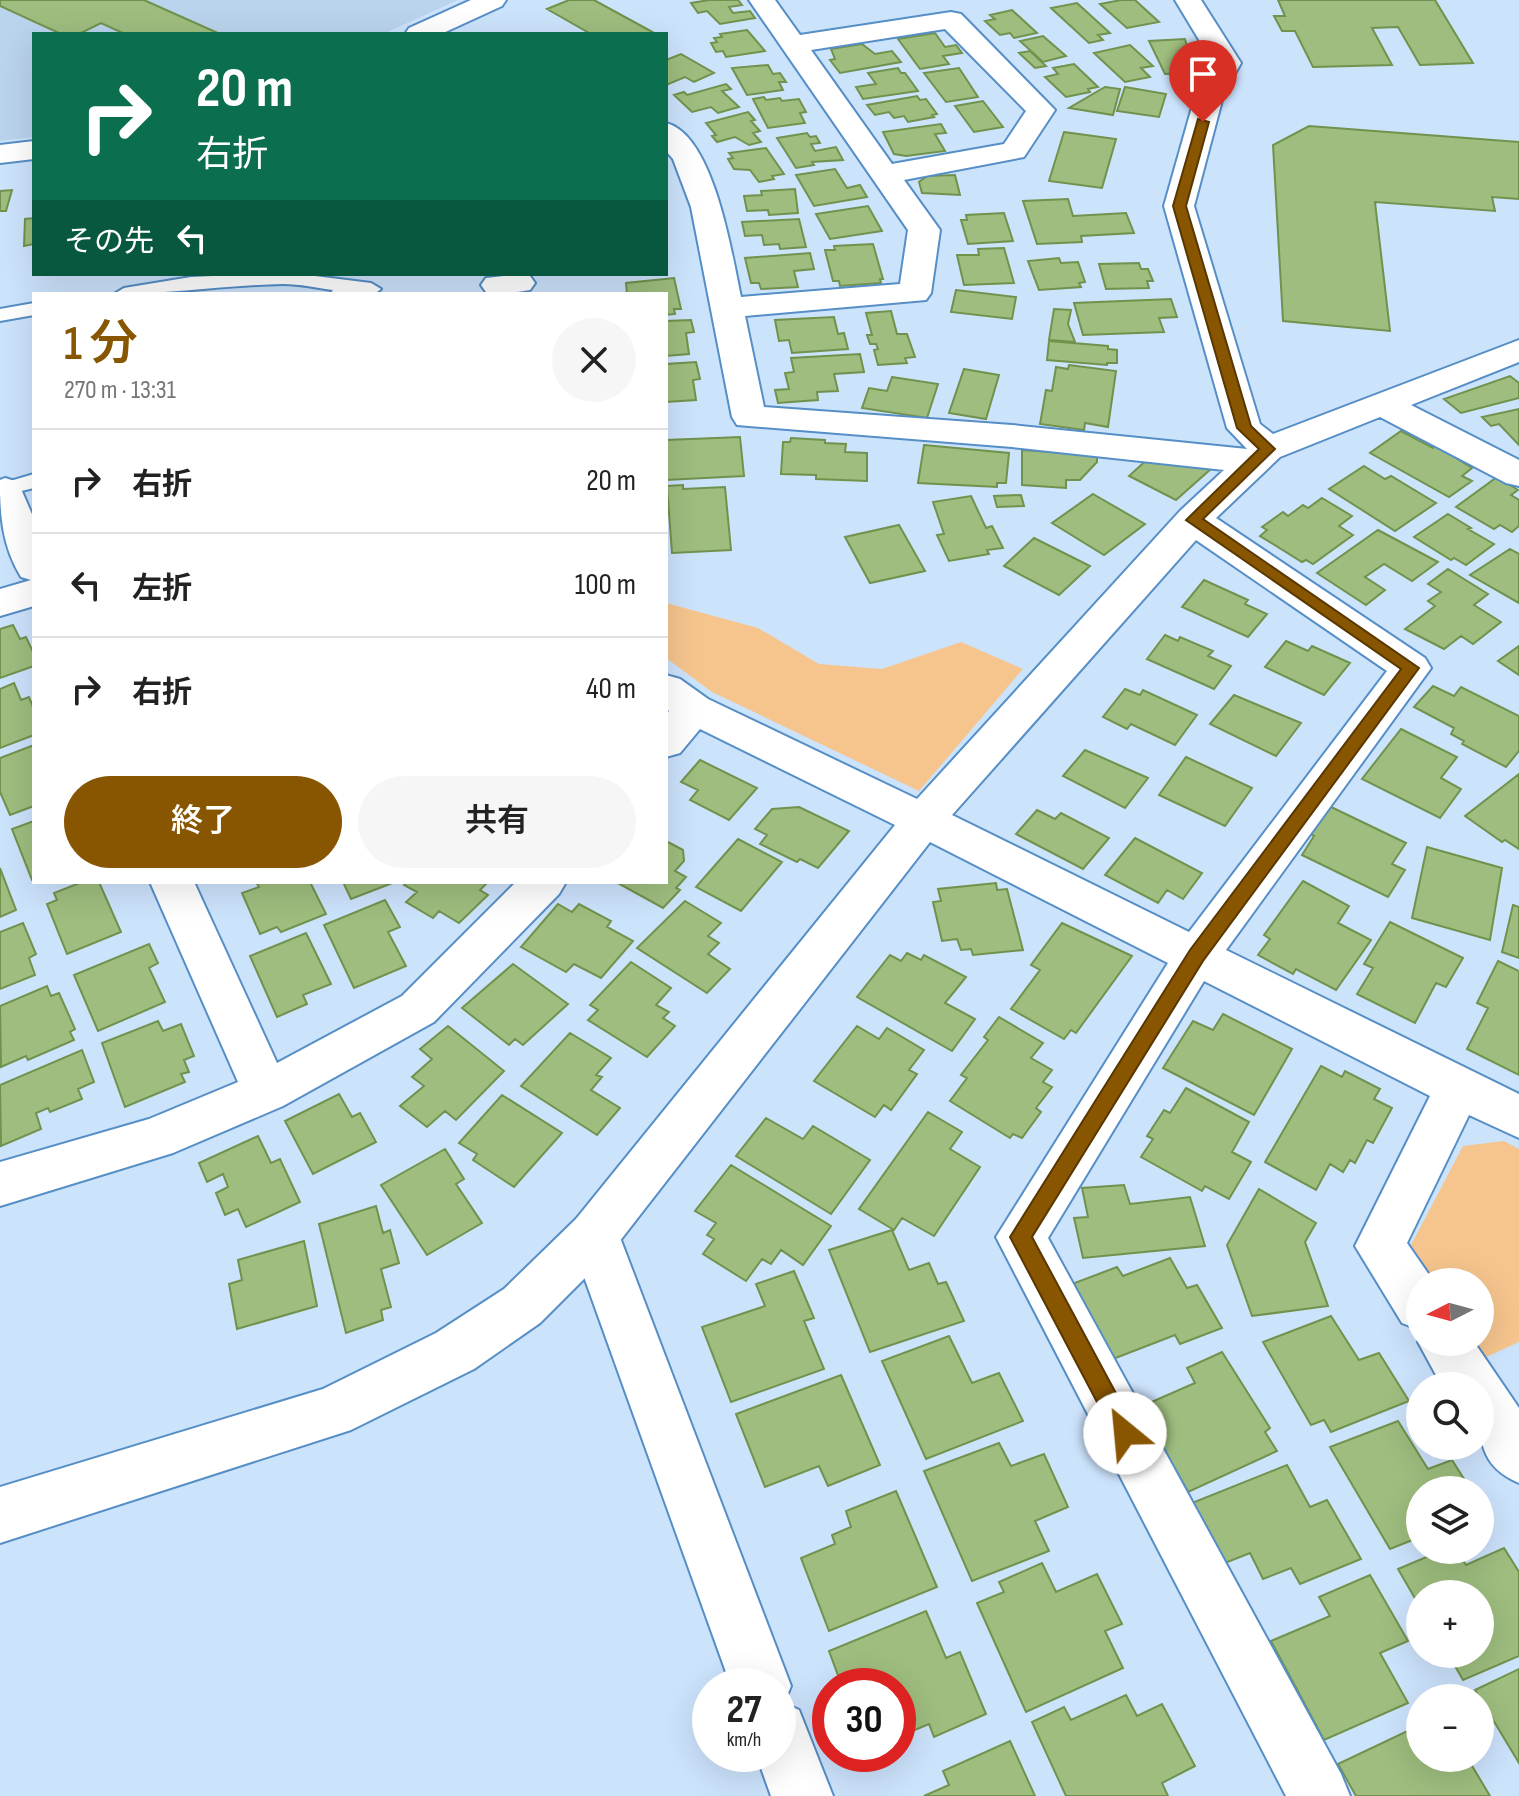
<!DOCTYPE html>
<html lang="ja">
<meta charset="utf-8">
<style>
:root{--surface:#fff;--page:#f6f6f6;--text:#222;--muted:#767676;--line:#e0e0e0;--accent:#850}
body{margin:0;font-family:"Sofia Sans Condensed","Noto Sans JP",sans-serif;background:var(--page);color:var(--text);height:100vh;display:flex;flex-direction:column;font-size:30px;white-space:nowrap}
*{box-sizing:border-box;margin:0}
p{font-size:26px;color:var(--muted)}
.icon{flex:none;width:44px;height:44px;fill:none;stroke:currentColor;stroke-width:2;stroke-linecap:round;stroke-linejoin:round}
.map{position:relative;flex:1;overflow:hidden}
.sheet{position:absolute;left:32px;top:292px;width:636px;height:592px;display:flex;flex-direction:column;background:var(--surface);border-radius:0px;box-shadow:0 8px 32px #0002}
.sheet>*{flex:none}
.guide{position:absolute;left:32px;top:32px;width:636px;height:244px;border-radius:0px;box-shadow:0 8px 32px #0002;background:#0b6e4f;color:#fff;overflow:hidden}
.needle{width:52px;rotate:264deg}
.fabs{position:absolute;left:1406px;top:1268px;display:grid;gap:16px}
.fabs a{display:grid;place-items:center;width:88px;height:88px;border-radius:50%;background:var(--surface);box-shadow:0 8px 32px #0002;font-size:40px}
.speed{position:absolute;left:692px;top:1668px;display:flex;gap:16px;font-size:40px;font-weight:700;text-align:center}
.speed>*{display:grid;place-content:center;width:104px;height:104px;border-radius:50%;background:var(--surface);box-shadow:0 8px 32px #0002;line-height:1}
.speed small{font-size:20px;font-weight:400}
.speed .limit{border:12px solid #d22;background:#fff;color:#111}
.pin{position:absolute;display:grid;place-items:center;width:68px;height:68px;color:#fff;margin:-82px -34px;border-radius:50% 50% 50% 0;rotate:-45deg;box-shadow:0 0 8px #0007}
.pin .icon{rotate:45deg}
.me{position:absolute;width:88px;margin:-44px;rotate:332deg;stroke-linejoin:round;filter:drop-shadow(0 0 6px #0008)}
.turn{display:flex;align-items:center;gap:28px;height:168px;padding:0 32px;font-size:36px}
.turn .icon{width:104px;height:104px;stroke-width:2.5}
.turn b{display:block;font-size:56px;line-height:68px}
.then{display:flex;align-items:center;height:76px;padding:0 32px;background:#0003;gap:16px;font-size:30px}
.round{display:grid;place-items:center;flex:none;width:84px;height:84px;border-radius:42px;background:var(--page)}
.headline{display:flex;align-items:center;justify-content:space-between;height:136px;padding:0 32px}
h1{font-size:48px;font-weight:600;line-height:60px;color:var(--accent)}
.cta{display:flex;gap:16px;margin-top:auto;padding:16px 32px}
.cta a{flex:1;height:92px;border-radius:48px;background:var(--accent);color:#fff;font-size:32px;font-weight:600;line-height:92px;text-align:center}
.cta a+a{background:var(--page);color:var(--text)}
ul{padding:0;list-style:none}
li{display:flex;align-items:center;gap:24px;height:104px;padding:0 32px;border-top:2px solid var(--line)}
li div{flex:1}
li b{display:block;font-size:30px}
li em{font-style:normal}
.map>svg:first-child{display:block}
.built{fill:#bad4ed}
.green{fill:#f6c58e}
.building{fill:#9ebd7e;stroke:#71924d;stroke-width:2}
.lines{fill:none;stroke-linecap:round;stroke-linejoin:round}
.service-casing{stroke:#568ec6;stroke-width:4}
.minor-casing{stroke:#568ec6;stroke-width:4}
.tertiary-casing{stroke:#568ec6;stroke-width:4}
.service{fill:#fff;fill-rule:evenodd}
.minor{fill:#fff;fill-rule:evenodd}
.tertiary{fill:#fff;fill-rule:evenodd}
.route{fill:#850;stroke:#583700;stroke-width:2}
</style>
<div class="map">
<svg width="1519" height="1796" viewBox="0 0 1519 1796">
<rect width="100%" height="100%" fill="#cce3fc"/>
<path class="built" d="M0,0H458L383,34H34V137L0,141Z"/>
<path class="green" d="M666,603L758,628L819,664L882,669L961,642L1023,669L919,791L712,692L666,658Z
M1504,1141L1519,1149V1342L1484,1358L1474,1342H1480V1282H1435L1411,1245L1463,1146Z"/>
<path class="building" d="M0,0H144L220,34H125L101,23L79,34H61L0,6Z
M569,0H594L656,34H591L547,9Z
M709,0H738L742,5L729,7L733,13L750,11L755,18L720,24L707,11L698,13L691,3Z
M1121,0H1135L1159,22L1127,28L1100,4Z
M1278,0H1435L1473,63L1420,65L1398,27L1372,28L1392,65L1313,67L1295,31H1282L1274,16H1285Z
M1077,3L1110,33L1098,35L1103,40L1089,43L1051,8Z
M1012,10L1037,33L1014,38L1010,33L1000,35L985,21L995,19L990,15Z
M747,30L765,51L726,57L723,51L716,52L711,43L717,42L714,38L722,37L720,34Z
M935,33L945,47L956,45L962,53L943,56L949,64L920,69L898,39Z
M1043,36L1066,56L1043,62L1020,41Z
M1185,39L1190,56L1178,57L1187,73L1165,74L1149,41Z
M862,44L875,54L892,51L901,62L840,73L830,60L835,59L831,49Z
M1130,45L1153,66L1141,68L1150,77L1125,82L1094,53Z
M1030,51L1046,66L1035,68L1019,53Z
M681,54L714,73L694,82L685,77L666,85V60Z
M1074,64L1098,87L1088,89L1090,92L1066,97L1045,77L1058,74L1053,68Z
M768,65L773,74L780,73L786,82H779L783,90L747,95L732,68Z
M898,68L901,73H905L918,91L863,99L856,87L876,84L868,73Z
M959,68L978,97L946,102L924,73Z
M726,84L731,89L722,91L739,107L718,113L711,107L692,112L674,95L684,92L687,95Z
M1105,87L1120,89L1113,115L1069,108Z
M1125,87L1166,94L1159,117L1117,111Z
M917,96L920,100L926,99L937,114L932,115L934,117L908,122L904,116L894,118L889,112L875,115L867,105Z
M764,97L766,100L780,98L782,101L799,99L806,112L800,113L805,123L768,128L753,99Z
M983,101L1003,127L974,132L955,106Z
M748,112L755,120L751,121L760,131L753,133L761,142L749,145L735,137L717,142L712,136L716,135L706,123Z
M941,124L946,133L935,134L945,151L906,156L894,154L883,132Z
M1309,126L1519,142V199L1492,197L1495,211L1375,202L1390,331L1283,321L1273,145Z
M1064,132L1116,139L1102,188L1049,181Z
M807,133L810,137L816,136L820,143L811,144L815,151L836,147L843,160L812,162L814,165L796,168L777,138Z
M766,148L784,174L772,176L774,179L759,182L750,170L734,169L728,159L733,158L729,153Z
M835,169L847,188L860,185L867,197L814,206L796,175Z
M955,175L960,195L922,193L919,182L927,176Z
M795,189L798,213L769,215L768,210L747,211L744,196L762,195L761,191Z
M12,190L6,211H0V191Z
M1068,199L1073,216L1126,213L1134,233L1081,236L1082,242L1037,244L1023,201Z
M868,206L882,231L830,239L816,214Z
M1004,213L1013,241L968,244L961,220H967L966,215Z
M34,218V244L24,246L25,219Z
M799,219L806,247L780,249L779,244L764,245L762,235L745,236L742,222Z
M873,244L883,279H880L881,283L840,286L839,281H833L825,250H835L834,246Z
M1004,248L1014,283L964,285L957,255H979L978,249Z
M810,253L814,269L794,271L798,287L761,289L759,283H751L745,258Z
M1059,258L1061,263L1078,262L1085,282L1079,283L1081,287L1039,290L1028,261Z
M1139,263L1141,269H1148L1153,281H1147L1149,288L1106,289L1099,264Z
M674,278L681,309H674L675,314L666,315V294H627L626,283Z
M956,290L1016,297L1012,319L951,312Z
M1171,299L1177,317L1159,318L1164,332L1083,335L1074,303Z
M1054,309L1071,310L1068,324L1075,342L1049,340Z
M891,311L897,334H907L915,357L905,358L907,363L878,365L874,350L878,349L876,344H870L867,335H872L866,313Z
M834,317L838,334L844,333L848,349L792,353L789,340L779,341L775,320Z
M691,320L694,332L686,333L689,354L666,356V321Z
M1049,341L1108,346V349L1117,350V363H1107V365L1047,360Z
M860,354L864,372L834,374L838,391L817,392L818,400L778,403L775,390L789,389L785,373L794,372L791,358Z
M696,362L700,379L693,380L696,400L666,402V364Z
M1069,365L1116,371L1108,427L1085,423L1084,430L1040,424L1046,390L1052,391L1056,367L1068,369Z
M964,369L999,375L986,419L949,413Z
M1510,376L1519,383V398L1461,413L1444,399Z
M892,377L938,384L927,418L862,408L869,388L887,391Z
M1519,409V445L1499,424L1491,426L1482,417Z
M1401,431L1433,448L1435,445L1472,468L1462,476L1472,481L1449,497L1370,453Z
M740,437L744,476L666,480V440Z
M791,438L825,440V443L846,444L845,452L867,453V481L816,479V475L781,474L783,442H790Z
M924,445L1009,453L1006,483H997V487L918,483Z
M1022,450L1097,455V462L1080,480H1066V488L1022,485Z
M1152,455L1212,468L1176,500L1129,476Z
M1364,466L1385,479L1391,476L1436,503L1395,531L1329,489Z
M1497,477L1518,490L1511,495L1519,500V526L1512,532L1500,525L1494,529L1456,507Z
M683,485V489L725,487L731,550L672,553L667,486Z
M1093,494L1145,524L1104,555L1052,523Z
M1021,495L1024,506L997,507L994,496Z
M971,496L986,528L992,526L1003,548L987,550L989,554L949,561L937,535L944,534L933,502Z
M1322,498L1352,516L1339,526L1353,535L1313,564L1306,560L1302,562L1260,536L1267,530L1262,527L1283,512L1288,516L1303,505L1308,508Z
M1448,514L1471,528L1468,529L1494,544L1466,565L1454,558L1451,560L1414,537Z
M899,525L925,571L870,583L845,537Z
M1378,530L1438,562L1412,581L1384,564L1365,577L1385,590L1366,605L1317,573Z
M1034,538L1090,566L1059,595L1004,566Z
M1510,549L1519,554V603L1470,575Z
M1448,569L1488,594L1474,605L1501,622L1473,644L1461,636L1444,649L1405,629L1435,606L1428,601L1441,592L1428,584Z
M1204,580L1248,600L1245,604L1267,614L1248,637L1182,607Z
M13,625L20,639L26,637L34,654V666L0,678V629Z
M1165,635L1178,641L1180,637L1213,651L1208,656L1231,666L1214,689L1147,659Z
M1286,641L1308,651L1312,646L1350,663L1324,695L1265,667Z
M1519,646V675L1498,661Z
M14,683L21,700L29,697L34,709V735L0,748V689Z
M1433,686L1454,696L1461,687L1519,716V751L1506,767L1462,744L1464,741L1451,734L1454,728L1414,707Z
M1125,689L1140,695L1143,690L1197,715L1175,745L1131,724L1127,729L1103,717Z
M1234,695L1301,723L1276,756L1210,724Z
M1401,729L1457,757L1441,778L1461,789L1440,818L1362,779Z
M34,745V806L10,815L0,792V758Z
M1085,750L1148,778L1125,808L1063,776Z
M1186,757L1252,788L1225,826L1159,795Z
M700,760L757,788L729,820L690,800L698,790L681,782Z
M1519,774V849L1505,840L1502,842L1465,816Z
M1329,806L1406,843L1392,864L1405,870L1388,897L1302,855L1314,836L1310,834Z
M799,807L849,831L818,868L800,859L797,862L760,844L767,835L755,829L772,809Z
M1037,810L1055,819L1061,813L1109,838L1083,869L1016,834Z
M34,821V880H32L12,829Z
M1135,838L1202,873L1183,899L1167,890L1158,903L1105,875Z
M738,839L782,862L741,911L696,887Z
M666,841L683,850L684,861L675,871L686,877L676,888L680,890L663,908L616,882H666Z
M1427,847L1502,868L1490,940L1412,918Z
M0,868L16,910L0,917Z
M1303,881L1349,906L1338,923L1371,940L1336,990L1296,969L1293,974L1258,955L1270,939L1264,935Z
M82,882H99L121,932L67,954L47,904L57,900L54,893Z
M256,882H310L326,914L281,932L277,927L260,934L242,893L259,887Z
M343,882H395L351,899Z
M407,882H488L480,890L488,895L459,923L439,911L433,918L406,902L417,892L404,885Z
M996,883L997,890L1007,889L1023,950L973,955L971,949L961,950L957,939L942,941L933,902L941,901L938,889Z
M385,900L400,927L388,932L406,966L354,988L324,925Z
M685,901L721,923L708,936L719,943L708,954L730,969L707,993L637,948Z
M558,904L572,912L579,904L611,921L607,927L633,941L601,978L574,964L566,972L521,947Z
M1513,905L1519,907V958L1502,952Z
M1390,922L1463,958L1446,987L1436,983L1415,1023L1357,994L1373,968L1364,964Z
M23,923L36,954L29,958L35,975L0,989V932Z
M1062,923L1132,956L1076,1033L1071,1030L1064,1039L1011,1009L1040,970L1031,965Z
M306,933L331,984L303,995L307,1004L277,1017L250,956Z
M149,944L158,963L149,968L165,1002L98,1031L74,975Z
M907,953L921,960L924,955L966,977L945,1003L975,1019L952,1051L857,997L890,955L901,961Z
M1498,961L1519,971V1075L1467,1049L1488,1008L1477,1003Z
M631,962L671,988L656,1005L669,1012L663,1018L675,1026L647,1057L588,1020L598,1010L590,1005Z
M513,964L568,1004L523,1045L515,1039L509,1045L462,1008Z
M47,986L51,996L59,993L75,1029L70,1032L74,1040L28,1060L26,1056L1,1067L0,1006Z
M1223,1014L1292,1049L1254,1115L1163,1068L1193,1021L1213,1030Z
M999,1017L1043,1043L1031,1058L1052,1070L1043,1082L1052,1087L1036,1108L1041,1112L1022,1138L1013,1134L1010,1138L950,1101L967,1078L961,1075L988,1040L984,1037Z
M158,1021L163,1031L181,1024L194,1056L184,1060L189,1072L181,1074L185,1082L125,1107L102,1043Z
M448,1026L504,1071L456,1120L445,1111L427,1127L400,1106L424,1086L412,1077L432,1059L420,1049Z
M857,1026L879,1039L887,1028L924,1050L909,1070L917,1074L891,1110L884,1105L875,1117L814,1081Z
M570,1033L611,1058L596,1075L602,1077L591,1090L620,1108L597,1135L521,1086Z
M82,1050L94,1082L78,1089L82,1099L50,1112L48,1108L36,1113L41,1129L1,1146L0,1085Z
M1321,1066L1342,1077L1345,1071L1380,1089L1374,1099L1392,1108L1373,1143L1367,1140L1355,1163L1350,1160L1343,1172L1330,1164L1316,1190L1265,1162Z
M1186,1088L1249,1122L1232,1152L1251,1162L1229,1199L1205,1186L1202,1191L1141,1157L1153,1139L1147,1136L1164,1110L1170,1113Z
M339,1094L352,1117L360,1113L376,1142L313,1174L285,1121Z
M502,1095L562,1133L514,1187L473,1160L477,1154L459,1143Z
M928,1112L962,1132L950,1149L980,1167L934,1236L902,1218L894,1230L859,1209Z
M766,1118L803,1139L813,1126L870,1160L831,1214L736,1156Z
M258,1136L271,1163L280,1159L300,1202L246,1227L238,1209L225,1215L216,1193L228,1187L223,1174L207,1182L199,1163Z
M445,1149L464,1179L456,1184L482,1223L427,1255L381,1185Z
M731,1165L831,1226L803,1265L781,1250L771,1264L762,1259L746,1281L703,1254L714,1239L707,1235L716,1223L695,1211Z
M1124,1185L1130,1204L1190,1197L1205,1246L1083,1258L1074,1218L1088,1217L1082,1188Z
M1259,1189L1316,1223L1305,1242L1328,1306L1252,1316L1227,1245Z
M376,1206L383,1233L390,1230L399,1263L381,1269L391,1307L381,1310L383,1320L346,1333L319,1224Z
M892,1230L909,1270L929,1263L938,1284L946,1282L964,1321L870,1352L829,1250Z
M304,1241L317,1306L237,1329L229,1284L242,1280L238,1260Z
M1170,1258L1187,1288L1197,1285L1222,1328L1180,1344L1175,1335L1113,1359L1072,1284L1117,1267L1123,1276Z
M794,1271L814,1318L804,1321L824,1369L731,1402L702,1327L765,1306L756,1284Z
M1331,1316L1359,1360L1379,1353L1409,1401L1331,1432L1324,1420L1311,1425L1263,1342Z
M949,1336L972,1383L999,1373L1023,1421L926,1459L882,1361Z
M1222,1352L1270,1428L1265,1432L1277,1451L1188,1492L1140,1407L1195,1383L1187,1368Z
M841,1375L880,1465L828,1486L819,1466L765,1487L736,1414Z
M1398,1421L1428,1469L1452,1460L1471,1490H1420V1537L1390,1549L1330,1447Z
M999,1443L1011,1466L1044,1454L1068,1507L1035,1521L1049,1551L972,1581L924,1471Z
M1287,1465L1310,1507L1327,1500L1361,1559L1300,1584L1291,1568L1263,1579L1250,1553L1225,1563L1192,1503Z
M896,1491L937,1587L829,1631L801,1558L835,1544L832,1535L851,1527L846,1511Z
M1504,1548L1519,1572V1656L1463,1680L1448,1654H1480V1594H1420V1607L1398,1569L1443,1550H1456L1466,1565Z
M1042,1563L1056,1592L1097,1574L1122,1624L1105,1631L1123,1668L1026,1712L977,1603L1004,1592L999,1582Z
M1370,1575L1408,1641L1380,1653L1408,1703L1324,1740L1271,1641L1330,1616L1319,1597Z
M926,1611L946,1658L960,1652L986,1714L934,1737L929,1724L898,1737V1686H842L829,1651Z
M1519,1669V1763L1475,1690Z
M1126,1695L1137,1716L1162,1704L1195,1766L1162,1783L1168,1796H1066L1032,1722L1064,1707L1071,1720Z
M1420,1725V1758H1471L1468,1759L1490,1796H1356L1338,1764Z
M1010,1741L1035,1796H924L949,1785L943,1771Z"/>
<g class="lines">
<defs>
<path id="service" d="M255,274H299L371,283L381,289L374,294H330L333,290C317,288 300,284 283,284C227,285 171,294 114,294L124,288L191,277Z
M34,303V315L0,321V309Z
M34,474V488L0,496V484Z"/>
<path id="minor" d="M471,0H506L502,6L441,34H405L409,28Z
M749,0H775L800,35L951,12L961,14L1055,110L1024,157L904,180L940,230L931,293L926,300L745,316L764,407L1012,425L1247,449L1227,428L1164,206L1196,93L1213,63L1175,0H1201L1241,63L1224,93L1194,206L1260,424L1273,434L1519,340V362L1411,405L1519,460V486L1506,483L1380,417L1280,457L1216,518L1425,658L1431,668L1226,950L1519,1094V1138L1469,1115L1407,1243L1434,1282H1420V1330L1402,1323L1355,1246L1430,1096L1204,981L1048,1238L1341,1774L1350,1796H1286L996,1237L1168,963L930,842L612,1251L540,1323L474,1369L351,1430L0,1543V1487L323,1389L436,1333L504,1289L576,1219L895,825L700,729L680,753L666,757V715L669,711L666,709V675L680,679L708,699L917,799L1180,511L1224,470L1012,447L737,425L732,417L691,207L673,159L666,151V123C714,135 732,255 741,297L900,284L908,230ZM945,29L1026,111L1004,144L892,164L811,50ZM1196,540L1387,671L1189,932L952,815Z
M34,141V159L0,163V145Z
M521,274L530,276L535,283L530,290L504,294L486,292L481,285L486,278Z
M5,478L18,482L34,519V606L0,616V589L31,580L21,577C2,546 0,515 0,480Z
M150,882H194L277,1063L402,996L516,882H566L559,894L434,1022L283,1106L173,1153L0,1206V1162L149,1119L238,1082Z
M1420,1337V1342H1474L1519,1408V1483C1473,1464 1480,1428 1480,1386H1442L1418,1342Z"/>
<path id="tertiary" d="M594,1212L612,1219L619,1235L791,1686L784,1703L799,1710L833,1796H771L756,1754H778V1686H731L569,1235L576,1219Z"/>
</defs>
<use href="#service" class="service-casing"/>
<use href="#minor" class="minor-casing"/>
<use href="#tertiary" class="tertiary-casing"/>
<use href="#service" class="service"/>
<use href="#minor" class="minor"/>
<use href="#tertiary" class="tertiary"/>
</g>
<path class="route" d="M1198,119L1209,122L1186,206L1251,426L1275,449L1203,519L1419,668L1203,961L1032,1237L1133,1425L1136,1433L1133,1440L1125,1444L1117,1440L1010,1237L1190,950L1401,669L1186,520L1259,449L1237,428L1173,206Z"/>
</svg>
<div class="fabs">
<a><svg class="needle" viewBox="-14 -14 28 28"><path d="M0-13l5 13h-10z" fill="#e53935"/><path d="M0 13l5-13h-10z" fill="#767676"/></svg></a>
<a><svg class="icon" aria-label="search" viewBox="0 0 24 24"><circle cx="10" cy="10" r="6"/><path d="M15 15l6 6"/></svg></a>
<a><svg class="icon" aria-label="layers" viewBox="0 0 24 24"><path d="M12 4l9 5-9 5-9-5zM3 14l9 5 9-5"/></svg></a>
<a>+</a>
<a>−</a>
</div>
<div class="speed"><div>27<small>km/h</small></div><div class="limit">30</div></div>
<div class="pin" style="left:1203px;top:122px;background:#d93025"><svg class="icon" aria-label="arrive" viewBox="0 0 24 24"><path d="M6 21V4h12l-3 4 3 4H6"/></svg></div>
<svg class="me" style="left:1125px;top:1433px" viewBox="-20 -20 40 40"><circle r="19" fill="#fff"/><path d="M0-13L10 11 0 6-10 11z" fill="#850"/></svg>
<div class="guide">
<div class="turn"><svg class="icon" aria-label="right" viewBox="0 0 24 24"><path d="M7 20v-9h11M14 6l5 5-5 5"/></svg><div><b>20 m</b>右折</div></div>
<div class="then">その先<svg class="icon" aria-label="left" viewBox="0 0 24 24"><path d="M17 20v-9H6M10 6l-5 5 5 5"/></svg></div>
</div>
<section class="sheet">
<div class="headline"><div><h1>1 分</h1><p>270 m · 13:31</p></div><a class="round"><svg class="icon" aria-label="close" viewBox="0 0 24 24"><path d="M6 6l12 12M18 6L6 18"/></svg></a></div>
<ul>
<li><svg class="icon" aria-label="right" viewBox="0 0 24 24"><path d="M7 20v-9h11M14 6l5 5-5 5"/></svg><div><b>右折</b></div><em>20 m</em></li>
<li><svg class="icon" aria-label="left" viewBox="0 0 24 24"><path d="M17 20v-9H6M10 6l-5 5 5 5"/></svg><div><b>左折</b></div><em>100 m</em></li>
<li><svg class="icon" aria-label="right" viewBox="0 0 24 24"><path d="M7 20v-9h11M14 6l5 5-5 5"/></svg><div><b>右折</b></div><em>40 m</em></li>
</ul>
<div class="cta"><a>終了</a><a>共有</a></div>
</section>
</div>
